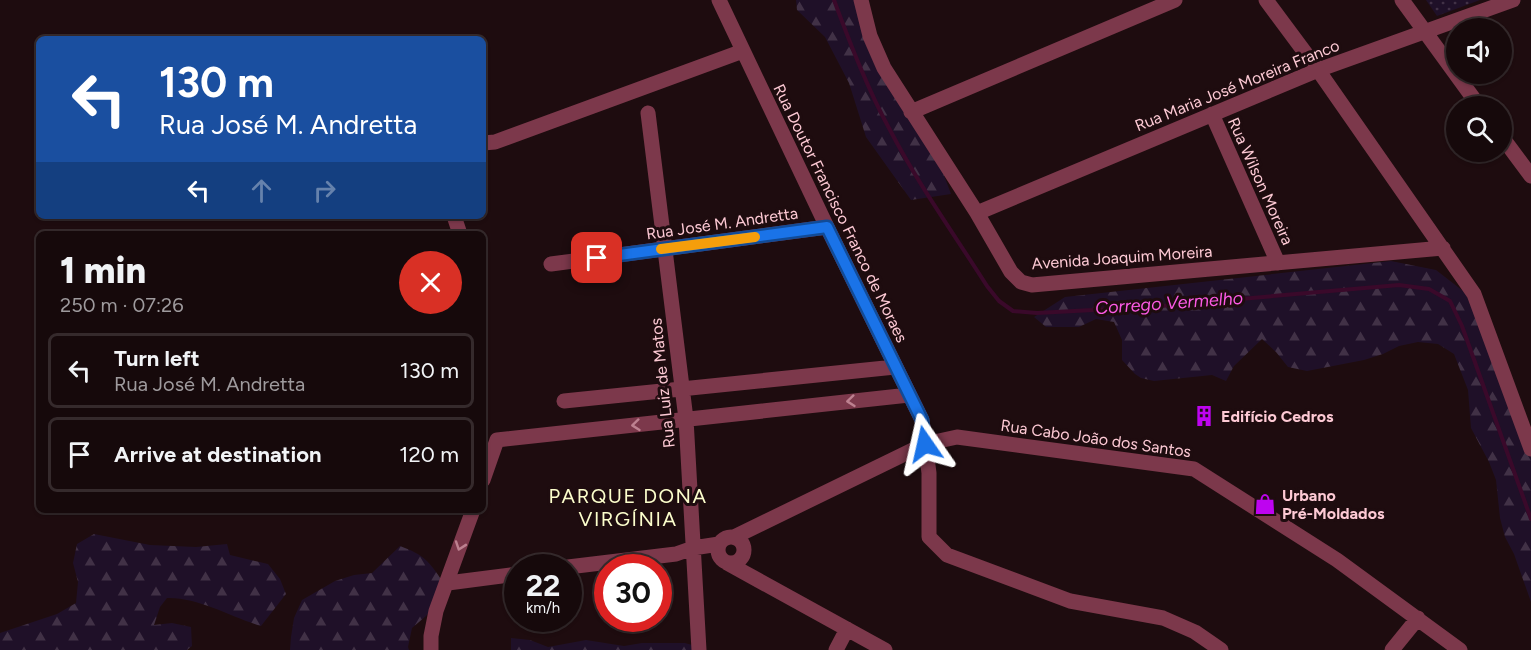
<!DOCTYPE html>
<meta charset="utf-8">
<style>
:root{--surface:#16090b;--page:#231719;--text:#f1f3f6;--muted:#9e9a9d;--line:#352a2c}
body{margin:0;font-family:Figtree,sans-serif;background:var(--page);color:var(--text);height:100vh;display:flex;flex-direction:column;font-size:22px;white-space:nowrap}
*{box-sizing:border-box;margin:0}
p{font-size:20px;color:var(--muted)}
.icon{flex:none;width:33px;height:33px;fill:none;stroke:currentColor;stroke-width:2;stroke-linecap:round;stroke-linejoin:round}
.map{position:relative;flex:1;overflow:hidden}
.sheet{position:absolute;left:36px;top:231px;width:450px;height:282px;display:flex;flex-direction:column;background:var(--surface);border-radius:9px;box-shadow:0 2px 4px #0004,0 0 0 2px var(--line)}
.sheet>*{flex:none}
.guide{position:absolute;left:36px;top:36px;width:450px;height:183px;border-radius:9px;box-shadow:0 2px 4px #0004,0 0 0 2px var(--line);background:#1a4fa0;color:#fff;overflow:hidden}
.fabs{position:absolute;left:1446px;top:18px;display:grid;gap:12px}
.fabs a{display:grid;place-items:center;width:66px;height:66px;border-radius:50%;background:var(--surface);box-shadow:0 2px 4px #0004,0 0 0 2px var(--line);font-size:30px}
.speed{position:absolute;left:504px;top:554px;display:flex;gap:12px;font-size:30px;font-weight:700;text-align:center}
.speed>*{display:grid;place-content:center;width:78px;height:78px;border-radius:50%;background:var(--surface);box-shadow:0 2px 4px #0004,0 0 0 2px var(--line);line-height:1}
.speed small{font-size:15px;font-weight:400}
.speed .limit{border:9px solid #d22;background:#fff;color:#111}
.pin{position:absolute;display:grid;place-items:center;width:51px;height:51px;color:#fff;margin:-26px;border-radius:12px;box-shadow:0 3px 9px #0006}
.me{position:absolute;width:66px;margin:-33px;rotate:349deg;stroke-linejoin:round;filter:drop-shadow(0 0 4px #0008)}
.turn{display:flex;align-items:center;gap:21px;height:126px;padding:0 24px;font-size:27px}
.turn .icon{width:78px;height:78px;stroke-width:2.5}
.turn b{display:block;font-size:42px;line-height:51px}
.lanes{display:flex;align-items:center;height:57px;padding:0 24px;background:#0003;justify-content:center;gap:30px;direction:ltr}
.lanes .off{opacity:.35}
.round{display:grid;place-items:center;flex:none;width:63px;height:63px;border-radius:32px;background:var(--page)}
.headline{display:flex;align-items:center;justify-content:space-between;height:102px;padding:0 24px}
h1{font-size:36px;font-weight:800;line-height:45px}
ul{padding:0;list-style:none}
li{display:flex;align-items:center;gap:18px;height:75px;margin:0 12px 9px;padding:0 12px;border:3px solid var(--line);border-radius:9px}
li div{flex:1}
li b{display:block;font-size:22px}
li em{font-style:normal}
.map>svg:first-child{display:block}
.forest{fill:url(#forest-firs)}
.park{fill:url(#park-dots)}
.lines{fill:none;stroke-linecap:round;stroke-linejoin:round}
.stream{stroke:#3a092a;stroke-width:4}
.minor{stroke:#7c384b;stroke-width:15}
.oneway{stroke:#bd8190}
.route-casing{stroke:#114b97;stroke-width:15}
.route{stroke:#1a73e8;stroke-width:10}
.slow{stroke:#f59e0b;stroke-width:10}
.labels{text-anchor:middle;stroke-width:6;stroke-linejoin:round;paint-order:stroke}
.street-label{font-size:16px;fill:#fecad5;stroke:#1e0c0f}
.poi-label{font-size:16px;font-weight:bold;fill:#fecad5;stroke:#1e0c0f;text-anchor:start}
.water-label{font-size:18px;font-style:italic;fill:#fc5ae4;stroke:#1e0c0f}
.quarter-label{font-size:20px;letter-spacing:1.5px;fill:#fcfecc;stroke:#1e0c0f}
</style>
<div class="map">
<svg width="1531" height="650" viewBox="0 0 1531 650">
<defs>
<pattern id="forest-firs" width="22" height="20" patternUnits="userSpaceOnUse" patternTransform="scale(1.5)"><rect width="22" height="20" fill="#1f1028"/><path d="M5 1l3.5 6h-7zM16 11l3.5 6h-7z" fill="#413146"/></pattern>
<pattern id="park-dots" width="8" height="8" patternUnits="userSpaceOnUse" patternTransform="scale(1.5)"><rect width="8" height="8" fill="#1f1028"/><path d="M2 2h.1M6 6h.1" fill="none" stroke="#413146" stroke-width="1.8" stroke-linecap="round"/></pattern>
</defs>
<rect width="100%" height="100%" fill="#1e0c0f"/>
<path class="forest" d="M796,0H856L930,138L951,194L911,200L866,137L849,83L825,37L797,10Z
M1391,261L1436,270L1476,301L1531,455V602L1514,554L1505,537L1500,518L1496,480L1489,462L1471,428L1468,390L1454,354L1438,344L1418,342L1399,346L1383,354L1364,360L1307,371L1288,367L1276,352L1262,339L1234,366L1226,381L1212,375L1154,381L1141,378L1135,374L1122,360V340L1114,322L1096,319L1079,327H1046L1034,317L1065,297Z
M94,534L150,545L196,547L227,544L230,555L268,564L280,579L286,594L261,626C231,617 198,597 167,598L160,607L154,625L172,623L191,627L192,646L187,650H0V633L57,614L76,603L78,582L73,563L77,544Z
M400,546C424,555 429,561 443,582L439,601L426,616L412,628L408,647L409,650H290L291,637L294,618L302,600L335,581L354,575L372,573Z
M511,638L530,640L548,647L586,640L624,646L642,643H685L692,645L699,650H511Z"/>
<path class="park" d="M1426,0H1480L1437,16Z"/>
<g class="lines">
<path class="stream" d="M834,0C850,43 868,90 890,130C918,184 954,234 987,286L999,301L1013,311L1037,313L1149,307L1399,285L1429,289L1450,301L1462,326L1531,519"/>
<path class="minor" d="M719,0L827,227L922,420L929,473V537L947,555L1070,601L1163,618L1195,632L1221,650
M861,0L870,36L884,68L977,213L1011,272L1021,282L1032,285L1443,248
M1266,0L1318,70L1474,294L1531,449
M1402,0L1479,106
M911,112L1175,0
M648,113L686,419L699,650
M1212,114L1278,263
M1502,137L1531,176
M483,143L495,142L743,51
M977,213L1318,70L1513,0
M454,216L460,234
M551,264L827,227
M564,401L895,367
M483,480L497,440L909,395
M718 550a13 13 0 1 1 26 0a13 13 0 1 1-26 0Z
M734,537L925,444L957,437L1194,469L1337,560L1460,650
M727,563L885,650
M568,567L676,554L693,548L719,544
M448,583L518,574
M431,650V636L436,611L473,510
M836,650L847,629
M1392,650L1418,618"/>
</g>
<defs><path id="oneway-chevron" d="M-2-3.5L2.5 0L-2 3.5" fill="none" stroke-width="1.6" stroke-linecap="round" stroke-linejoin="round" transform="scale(1.5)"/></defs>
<g class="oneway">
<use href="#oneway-chevron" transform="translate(851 401) rotate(174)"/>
<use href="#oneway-chevron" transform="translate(636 425) rotate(174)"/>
<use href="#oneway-chevron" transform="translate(460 546) rotate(109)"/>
</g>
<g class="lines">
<defs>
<path id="route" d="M597,258L827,227L922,420L925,444"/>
</defs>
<use href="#route" class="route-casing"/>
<use href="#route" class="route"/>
<path class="slow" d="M661,249L755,237"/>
</g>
<defs>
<symbol id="building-bare" viewBox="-9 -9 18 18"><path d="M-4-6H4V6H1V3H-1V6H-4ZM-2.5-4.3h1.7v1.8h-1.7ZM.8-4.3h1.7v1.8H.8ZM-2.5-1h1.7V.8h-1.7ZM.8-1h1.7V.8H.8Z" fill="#be04f0" stroke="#1e0c0f" stroke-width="2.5" paint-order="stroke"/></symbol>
<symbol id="shop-bare" viewBox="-9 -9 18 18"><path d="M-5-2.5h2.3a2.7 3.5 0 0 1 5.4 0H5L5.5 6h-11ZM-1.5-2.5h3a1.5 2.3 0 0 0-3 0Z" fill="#be04f0" stroke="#1e0c0f" stroke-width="2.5" paint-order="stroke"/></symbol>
</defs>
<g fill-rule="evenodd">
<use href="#building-bare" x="1189" y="401" width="30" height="30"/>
<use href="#shop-bare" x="1250" y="489" width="30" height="30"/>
</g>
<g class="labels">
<g class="street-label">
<text transform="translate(1237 85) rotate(-22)" y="6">Rua Maria José Moreira Franco</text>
<text transform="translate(1261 181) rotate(66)" y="6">Rua Wilson Moreira</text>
<text transform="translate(841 213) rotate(64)" y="6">Rua Doutor Francisco Franco de Moraes</text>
<text transform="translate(722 223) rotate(-8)" y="6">Rua José M. Andretta</text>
<text transform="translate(1122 257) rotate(-4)" y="6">Avenida Joaquim Moreira</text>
<text transform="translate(662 383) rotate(-96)" y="6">Rua Luiz de Matos</text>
<text transform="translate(1096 438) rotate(8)" y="6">Rua Cabo João dos Santos</text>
</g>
<g class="poi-label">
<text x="1221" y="422">Edifício Cedros</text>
<text x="1282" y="501">Urbano<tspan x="1282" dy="18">Pré-Moldados</tspan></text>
</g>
<g class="water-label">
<text transform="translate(1169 303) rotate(-4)" y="6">Corrego Vermelho</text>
</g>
<g class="quarter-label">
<text x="628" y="503">PARQUE DONA<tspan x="628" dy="23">VIRGÍNIA</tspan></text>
</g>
</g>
</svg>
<div class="fabs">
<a><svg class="icon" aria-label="sound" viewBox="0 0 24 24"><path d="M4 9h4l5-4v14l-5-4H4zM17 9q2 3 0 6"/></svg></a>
<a><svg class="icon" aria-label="search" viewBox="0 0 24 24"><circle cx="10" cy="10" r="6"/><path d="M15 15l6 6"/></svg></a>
</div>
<div class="speed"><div>22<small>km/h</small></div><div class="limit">30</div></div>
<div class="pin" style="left:597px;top:258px;background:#d93025"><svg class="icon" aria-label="arrive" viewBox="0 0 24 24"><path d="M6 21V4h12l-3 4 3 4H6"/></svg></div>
<svg class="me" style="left:925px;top:444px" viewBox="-20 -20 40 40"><path d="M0-17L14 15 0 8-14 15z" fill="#1a73e8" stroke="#fff" stroke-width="4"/></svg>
<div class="guide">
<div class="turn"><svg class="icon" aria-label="left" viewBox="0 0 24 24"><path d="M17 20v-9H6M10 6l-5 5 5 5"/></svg><div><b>130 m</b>Rua José M. Andretta</div></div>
<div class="lanes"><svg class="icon" aria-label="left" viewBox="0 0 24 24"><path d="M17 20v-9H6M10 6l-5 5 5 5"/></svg><svg class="icon off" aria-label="ahead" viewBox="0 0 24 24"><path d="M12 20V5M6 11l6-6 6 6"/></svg><svg class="icon off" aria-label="right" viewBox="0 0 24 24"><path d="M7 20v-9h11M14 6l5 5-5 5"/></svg></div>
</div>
<section class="sheet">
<div class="headline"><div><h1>1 min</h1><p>250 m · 07:26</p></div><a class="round" style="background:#d93025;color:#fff"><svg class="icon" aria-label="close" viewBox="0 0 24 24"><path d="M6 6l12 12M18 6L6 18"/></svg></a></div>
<ul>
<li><svg class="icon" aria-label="left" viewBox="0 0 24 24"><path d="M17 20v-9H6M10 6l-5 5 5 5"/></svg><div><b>Turn left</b><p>Rua José M. Andretta</p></div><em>130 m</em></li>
<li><svg class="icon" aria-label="arrive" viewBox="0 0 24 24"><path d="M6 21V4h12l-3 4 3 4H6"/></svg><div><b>Arrive at destination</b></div><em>120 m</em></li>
</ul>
</section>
</div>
